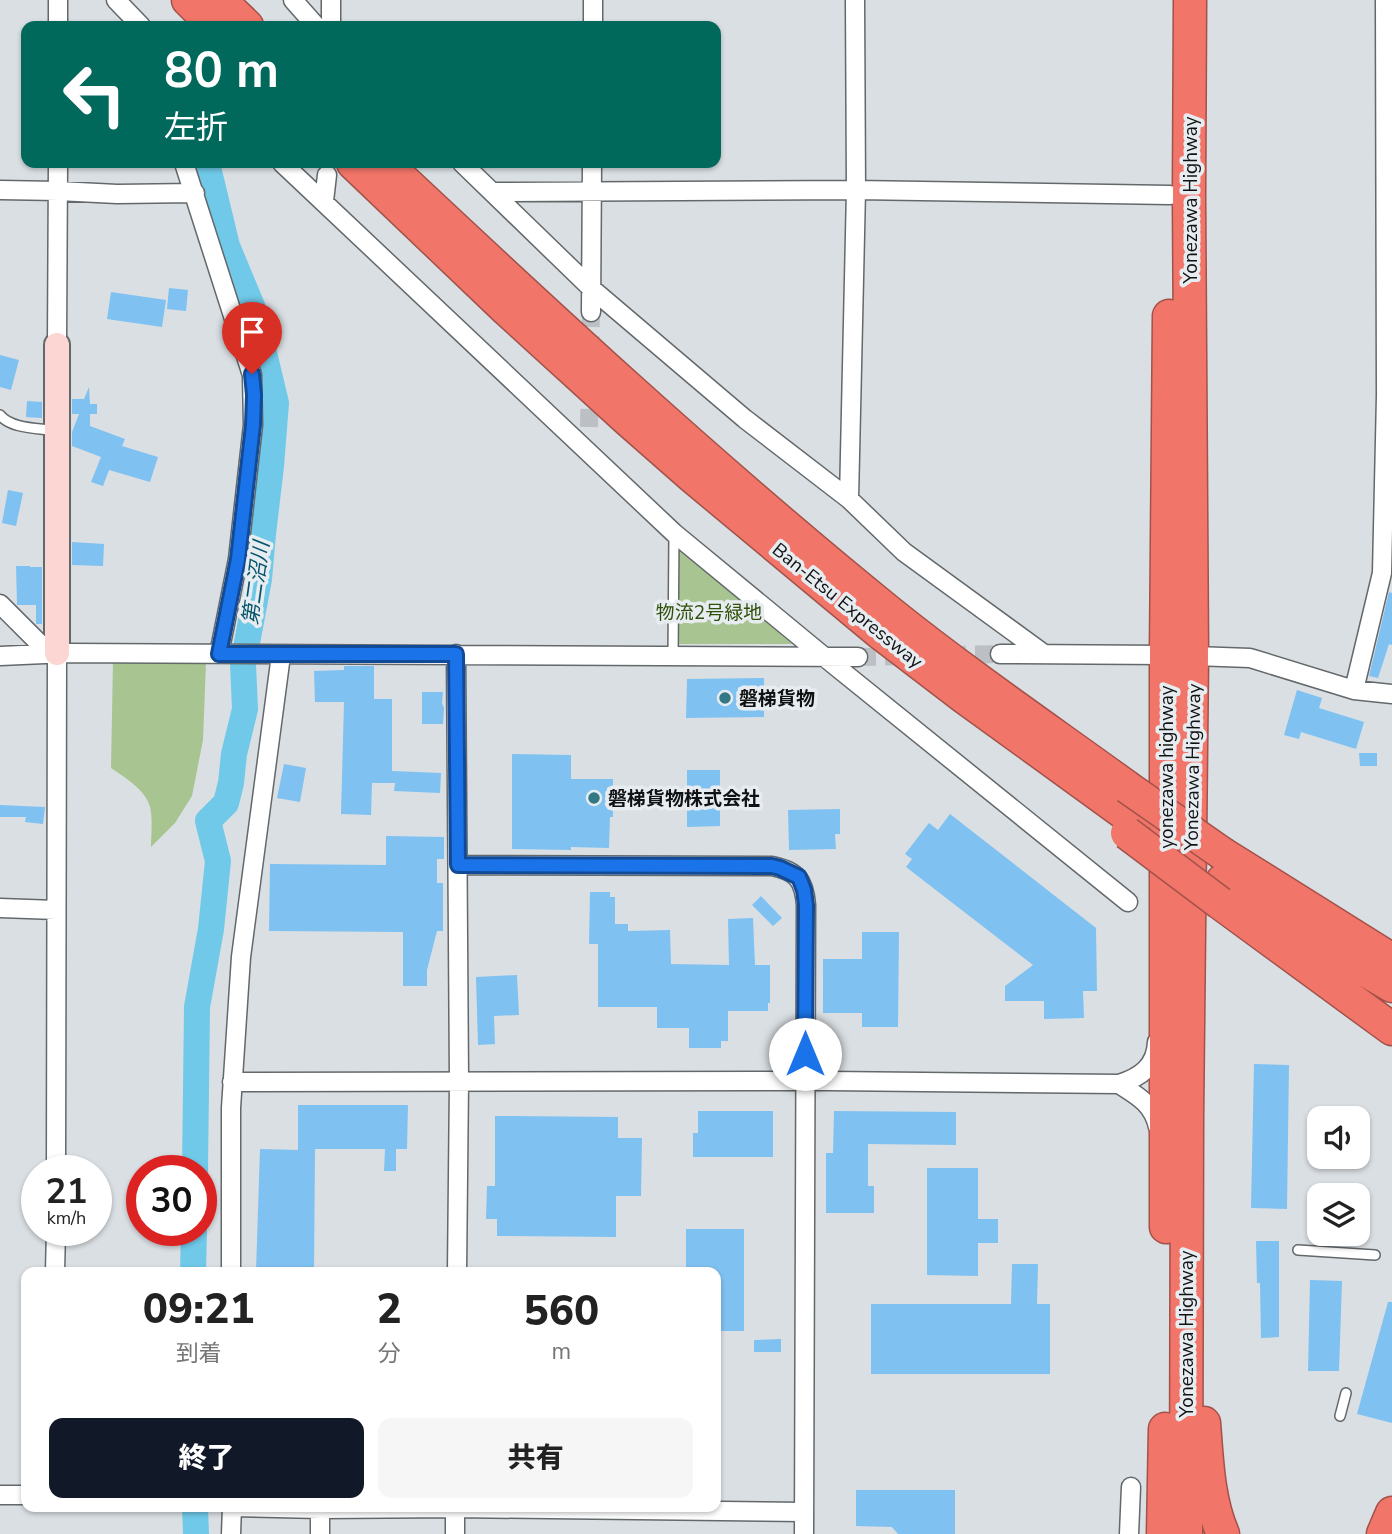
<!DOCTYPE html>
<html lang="ja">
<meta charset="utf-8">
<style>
:root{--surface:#fff;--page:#f6f6f6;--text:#222;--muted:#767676;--accent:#111827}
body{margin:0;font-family:"Nunito Sans","Noto Sans JP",sans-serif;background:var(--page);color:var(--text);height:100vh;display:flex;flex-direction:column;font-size:26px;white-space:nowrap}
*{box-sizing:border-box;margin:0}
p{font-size:23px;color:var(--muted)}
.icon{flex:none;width:38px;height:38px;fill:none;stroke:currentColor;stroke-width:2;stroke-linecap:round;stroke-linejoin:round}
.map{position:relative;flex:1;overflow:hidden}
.drawer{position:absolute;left:21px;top:1267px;width:700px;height:245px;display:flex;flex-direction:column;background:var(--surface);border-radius:14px;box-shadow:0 2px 5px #0004}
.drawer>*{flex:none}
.banner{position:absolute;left:21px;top:21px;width:700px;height:147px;border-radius:14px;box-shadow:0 2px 5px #0004;background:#00695c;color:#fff;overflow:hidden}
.fabs{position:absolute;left:1307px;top:1106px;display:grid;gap:14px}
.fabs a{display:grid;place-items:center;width:63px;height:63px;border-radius:14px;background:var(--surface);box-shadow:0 2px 5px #0004;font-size:35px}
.speed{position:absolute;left:21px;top:1155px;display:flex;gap:14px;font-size:35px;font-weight:700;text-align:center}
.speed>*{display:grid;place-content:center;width:91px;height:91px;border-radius:50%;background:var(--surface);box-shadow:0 2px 5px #0004;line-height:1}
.speed small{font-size:18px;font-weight:400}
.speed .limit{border:10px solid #d22;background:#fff;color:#111}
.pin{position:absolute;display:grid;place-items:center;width:60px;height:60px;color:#fff;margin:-72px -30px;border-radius:50% 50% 50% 0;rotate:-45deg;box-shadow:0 0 7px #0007}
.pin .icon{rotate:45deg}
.me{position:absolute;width:77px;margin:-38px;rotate:0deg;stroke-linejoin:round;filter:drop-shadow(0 0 5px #0008)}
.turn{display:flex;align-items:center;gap:24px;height:147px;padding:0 28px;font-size:32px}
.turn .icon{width:91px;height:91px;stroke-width:2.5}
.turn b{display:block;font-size:49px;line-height:60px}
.eta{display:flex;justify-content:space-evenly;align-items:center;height:119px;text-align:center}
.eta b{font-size:42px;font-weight:800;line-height:49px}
.action{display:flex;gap:14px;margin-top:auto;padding:14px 28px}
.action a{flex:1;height:80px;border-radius:14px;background:var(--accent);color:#fff;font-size:28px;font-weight:800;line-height:80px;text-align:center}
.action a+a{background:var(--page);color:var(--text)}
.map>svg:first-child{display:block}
.green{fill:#a8c591}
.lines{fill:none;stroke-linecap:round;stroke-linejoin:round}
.river{stroke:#70c9e9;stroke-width:26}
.building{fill:#7fc1f1}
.street-tunnel{stroke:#bcc0c4;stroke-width:18;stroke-dasharray:18 9;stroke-linecap:butt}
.lane-casing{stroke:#63686b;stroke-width:12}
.street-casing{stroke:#63686b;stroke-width:21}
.secondary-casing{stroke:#63686b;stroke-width:28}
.highway-casing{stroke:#a2524a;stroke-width:35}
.lane{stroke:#fff;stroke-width:9}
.street{stroke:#fff;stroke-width:18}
.secondary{stroke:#fbd6d2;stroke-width:24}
.highway{stroke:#f17568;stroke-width:32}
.highway-bridge-casing{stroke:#a2524a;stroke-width:35;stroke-linecap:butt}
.highway-bridge{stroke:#f17568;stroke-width:32}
.route-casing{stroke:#114b97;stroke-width:18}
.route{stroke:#1a73e8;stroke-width:12}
.poi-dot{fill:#337985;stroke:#e7ecf0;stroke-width:2.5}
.labels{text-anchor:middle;stroke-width:7;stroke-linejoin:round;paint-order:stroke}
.street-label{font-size:19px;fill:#0f1112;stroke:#e7ecf0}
.park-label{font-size:19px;fill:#2f4f09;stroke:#e7ecf0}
.poi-label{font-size:19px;font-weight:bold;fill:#0f1112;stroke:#e7ecf0;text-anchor:start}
.water-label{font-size:21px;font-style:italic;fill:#05556b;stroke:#e7ecf0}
</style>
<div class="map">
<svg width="1392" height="1534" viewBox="0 0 1392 1534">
<rect width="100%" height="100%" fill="#dadfe3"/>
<path class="green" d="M678,542L792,644H678Z
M113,661L206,663L203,740L192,796L175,823L151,847C151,835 153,819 150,807C146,790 124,777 111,768Z"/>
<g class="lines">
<path class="river" d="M195,1171L197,1007L211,929L218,861L208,821L226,803L231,783L234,754L245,709L243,664L259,579L263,534L271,466L276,403L254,311L227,246L207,163
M193,1272L194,1230
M195,1507L196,1534"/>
</g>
<path class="building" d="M169,288L188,290L186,311L167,309Z
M111,292L166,300L162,327L107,319Z
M0,355L19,360L11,390L0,387Z
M89,387L90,404H97V414H90V426L125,439L122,446L158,457L150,482L109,470L103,486L91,482L101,457L72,446V432L79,414H72V399H84Z
M27,401L42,402V418L26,417Z
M8,490L23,493L16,526L2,523Z
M72,542L104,544L103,566L72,565Z
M16,566H30V567H42V624H36V605H17Z
M1389,592L1392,593V645L1389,644L1378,678L1369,676Z
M344,666H374V699H392V771L441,773L440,793L394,791L395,783H372L371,815L341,814L344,702H315L314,671L344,670Z
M764,678V717L686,718L687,679Z
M1297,690L1322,698L1319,708L1364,722L1356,749L1301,732L1299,739L1284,735Z
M422,692H443L442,703L444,708L443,724H422Z
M1359,753H1377V766H1360Z
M512,754L571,755V779H613V817H610L609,848L571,847V850L512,849Z
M284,764L306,768L300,802L277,798Z
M687,770H720V826L687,827Z
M0,805L45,807L43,824L25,822L26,817H0Z
M840,809V834H835L836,849L789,850L788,810Z
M950,814L1096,928L1097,991H1083L1084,1018L1044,1019V1001H1005V986L1033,965L906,867L912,859L905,854L929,823L938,830Z
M386,836L444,837V859H437V883H443V931H437L427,970V986H403V932L269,931L270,864L386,865Z
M590,892H610V897H615V924H628V931L670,930L671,964L729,965L728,919L753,918L755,965H770V1003H768V1011H728V1041H721V1048H689V1028H657V1007H598V944H589Z
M761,896L782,918L773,926L752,905Z
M862,932H899L898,1027H862V1013H823V959H862Z
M517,975L519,1015L494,1016L495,1044L478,1045L476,977Z
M1254,1064L1289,1065L1287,1209L1251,1208Z
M298,1105H408L407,1149H396V1171H384L385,1149H315L314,1272L256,1271L260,1149L298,1150Z
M698,1111H773V1157H693V1133H698Z
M834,1111L956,1112V1145L868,1144V1186H874V1213H826V1153H833Z
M495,1116L618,1117V1138H642L641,1196H616V1237L497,1236V1219H486L487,1186H495Z
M927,1168H978V1219H998V1243H978V1276L927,1275Z
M686,1229H744V1331H716V1272H686Z
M1256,1241H1279V1337L1261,1338L1260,1283H1257Z
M1012,1264H1038L1037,1304H1050V1374H871V1304H1011Z
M1310,1280L1342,1281L1339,1371H1308Z
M1388,1302H1392V1423L1357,1414Z
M781,1339V1352H754V1340Z
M856,1490H955V1534H898L892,1527L856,1526Z"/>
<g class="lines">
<path class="street-tunnel" d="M590,354L591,312
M589,427L590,382
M948,655L1000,654
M858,657L909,656"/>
<defs>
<path id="lane" d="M0,415C11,429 39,428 56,431
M673,657L674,534
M1298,1250L1375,1255
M1340,1416L1346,1393"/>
<path id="street" d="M116,0L141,26
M293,0L316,26
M58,26V0
M331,26V0
M593,26V0
M184,163L252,375L253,425L238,559L219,654
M282,163L674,533L833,664L1128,902
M462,163L592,289L745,419L849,499L904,552L1044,654
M0,190L58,191L117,194L195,193
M494,192L856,190L1170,195
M324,201L327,175
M591,312L592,163
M57,345L58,163
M849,499L856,190L855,0
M0,604L49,653
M456,654L459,1081L457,1272
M1000,654L1166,655L1250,658L1354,690L1392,694
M0,656L67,653L858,657
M1354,690L1382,573L1386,396L1385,0
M458,865L772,866C797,871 804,880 806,905L804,1534
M0,908L56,910
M232,1082L828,1081L1119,1084C1141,1077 1156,1066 1157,1042
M1119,1084C1138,1096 1153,1104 1158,1127
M56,1171L57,653
M55,1272L56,1230
M231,1272V1108L241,957L281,655
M0,1495H26
M232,1507L320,1509L455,1508L804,1512
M455,1507V1534
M231,1534L232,1507
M320,1534V1509
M1129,1534L1131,1487"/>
<path id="secondary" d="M57,653V345"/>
<path id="highway" d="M188,0L214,26
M220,0L247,26
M353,163L506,309L629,421L694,478L879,632L964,697L1135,821
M385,163C549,317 713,469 888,611C965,673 1047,729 1127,787
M1223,854L1392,960
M1223,880L1351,962L1392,986
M1220,903L1392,1029
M1166,1227V655L1169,316
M1204,1423C1207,1459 1208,1500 1223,1534
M1163,1534L1165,1429
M1186,1534L1187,1117L1192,656L1189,197L1190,0
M1383,1534L1392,1513"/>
</defs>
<use href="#lane" class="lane-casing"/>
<use href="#street" class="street-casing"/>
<use href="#secondary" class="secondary-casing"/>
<use href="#highway" class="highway-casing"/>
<use href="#lane" class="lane"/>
<use href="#street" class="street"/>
<use href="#secondary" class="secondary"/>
<use href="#highway" class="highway"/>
<defs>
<path id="highway-bridge" d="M1127,787L1223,854
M1127,833L1220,903"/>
</defs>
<use href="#highway-bridge" class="highway-bridge-casing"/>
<use href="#highway-bridge" class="highway-bridge"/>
</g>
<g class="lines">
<defs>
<path id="route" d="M252,374L254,395L253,425L238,559L219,654H456L458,865L772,866L780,868L799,877L804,890L806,905L805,1054"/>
</defs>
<use href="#route" class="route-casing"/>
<use href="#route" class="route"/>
</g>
<g class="poi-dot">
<circle cx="725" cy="698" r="7"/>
<circle cx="594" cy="798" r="7"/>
</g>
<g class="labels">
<g class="street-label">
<text transform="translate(1190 200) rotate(-90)" y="7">Yonezawa Highway</text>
<text transform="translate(848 605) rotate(39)" y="7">Ban-Etsu Expressway</text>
<text transform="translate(1166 767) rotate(-90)" y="7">yonezawa highway</text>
<text transform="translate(1192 767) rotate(-89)" y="7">Yonezawa Highway</text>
<text transform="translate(1186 1334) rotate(-90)" y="7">Yonezawa Highway</text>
</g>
<g class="park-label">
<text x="709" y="619">物流2号緑地</text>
</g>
<g class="poi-label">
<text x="739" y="705">磐梯貨物</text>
<text x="608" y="805">磐梯貨物株式会社</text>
</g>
<g class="water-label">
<text transform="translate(256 583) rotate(-82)" y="7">第二沼川</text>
</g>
</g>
</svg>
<div class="fabs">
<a><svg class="icon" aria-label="sound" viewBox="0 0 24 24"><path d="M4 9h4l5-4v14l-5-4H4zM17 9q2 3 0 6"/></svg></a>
<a><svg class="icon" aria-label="layers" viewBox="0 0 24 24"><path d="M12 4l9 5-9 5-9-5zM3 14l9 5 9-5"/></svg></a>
</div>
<div class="speed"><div>21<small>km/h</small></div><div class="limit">30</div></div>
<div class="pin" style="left:252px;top:374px;background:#d93025"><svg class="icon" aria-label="arrive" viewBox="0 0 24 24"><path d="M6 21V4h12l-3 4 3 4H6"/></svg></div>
<svg class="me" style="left:805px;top:1054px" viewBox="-20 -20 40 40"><circle r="19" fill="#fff"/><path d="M0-13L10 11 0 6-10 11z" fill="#1a73e8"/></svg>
<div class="banner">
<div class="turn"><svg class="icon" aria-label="left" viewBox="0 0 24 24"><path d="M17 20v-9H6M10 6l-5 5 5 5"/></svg><div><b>80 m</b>左折</div></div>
</div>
<section class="drawer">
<div class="eta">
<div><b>09:21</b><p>到着</p></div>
<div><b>2</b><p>分</p></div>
<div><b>560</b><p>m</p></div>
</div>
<div class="action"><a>終了</a><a>共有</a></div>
</section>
</div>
